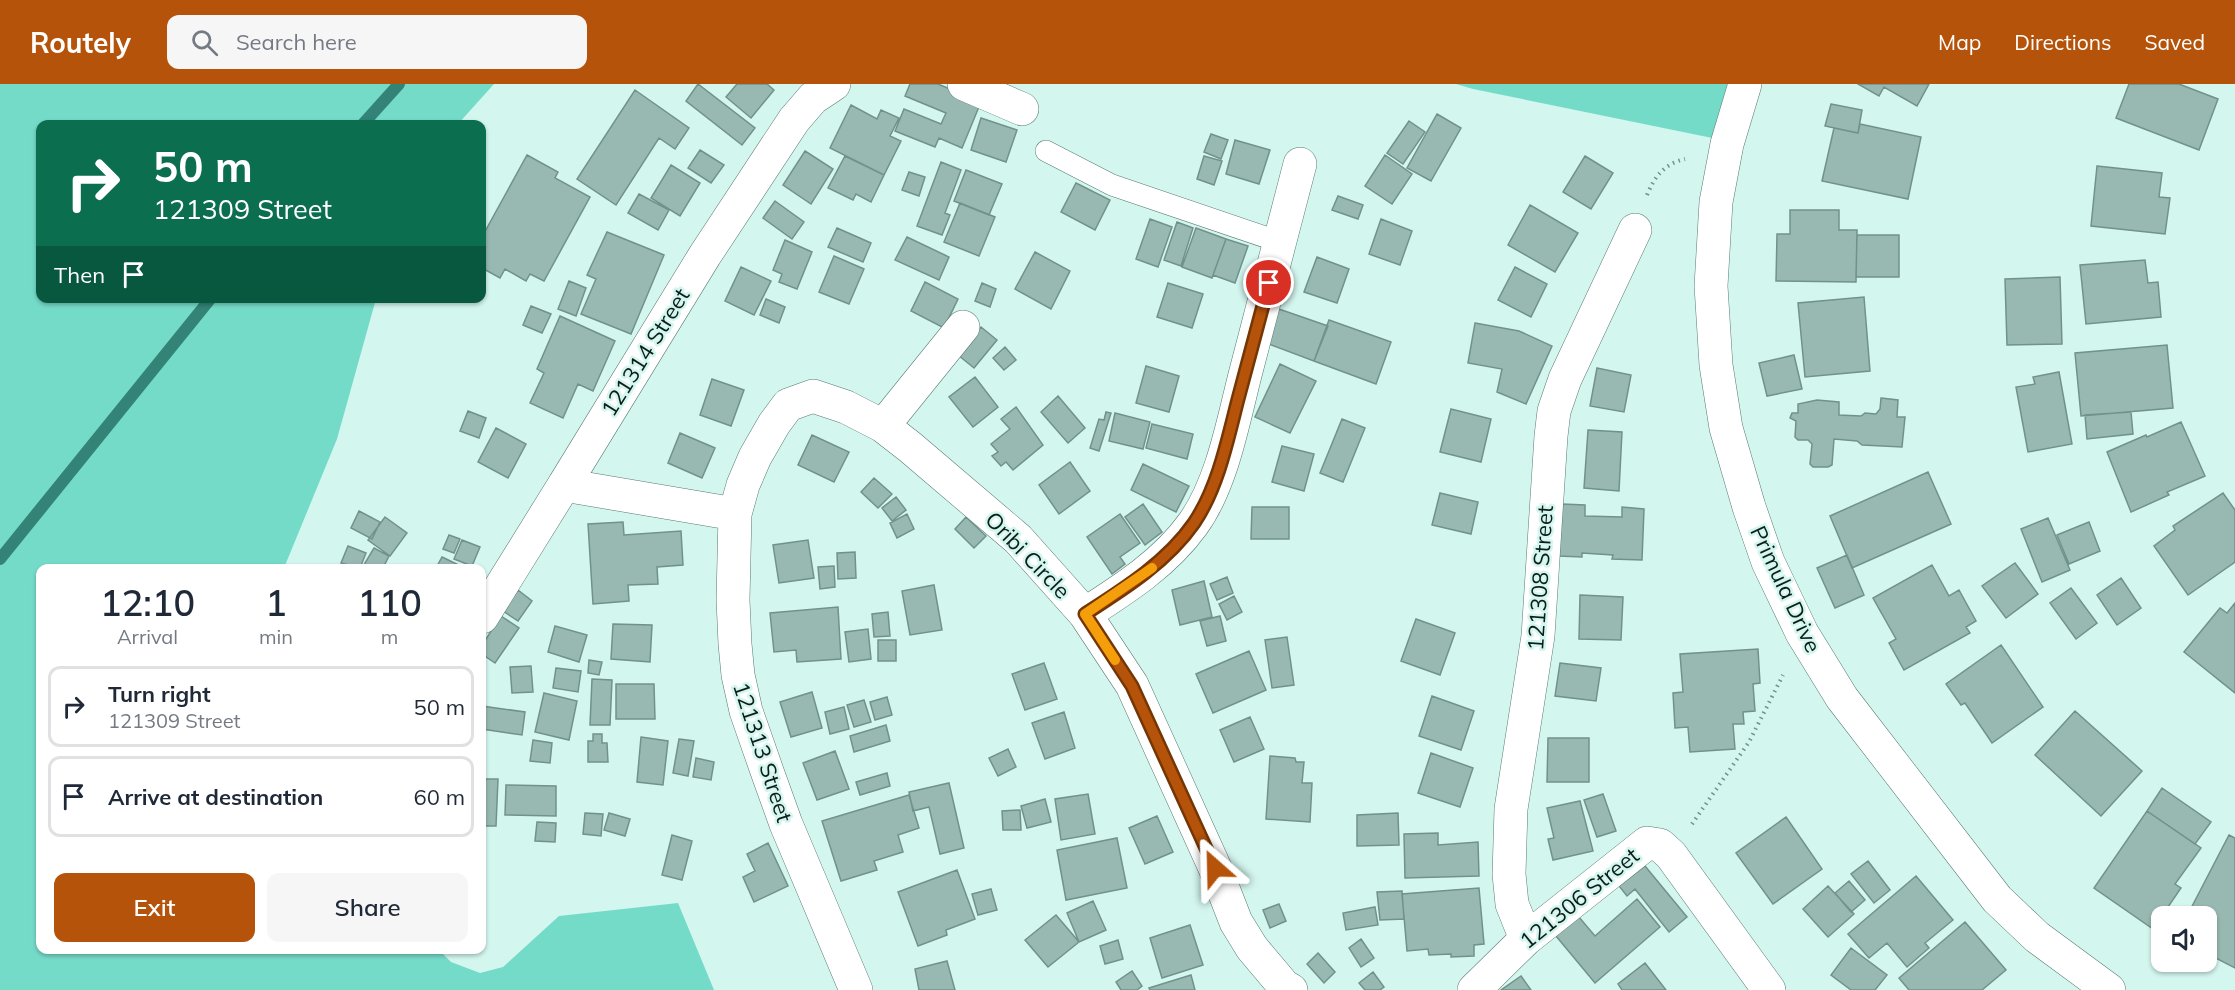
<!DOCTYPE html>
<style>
:root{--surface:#fff;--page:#f6f6f7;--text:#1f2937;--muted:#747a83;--line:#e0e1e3;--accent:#b45309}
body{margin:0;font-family:Mulish,sans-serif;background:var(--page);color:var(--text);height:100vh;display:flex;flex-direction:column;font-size:22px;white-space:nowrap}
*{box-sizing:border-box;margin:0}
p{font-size:20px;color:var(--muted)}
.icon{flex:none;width:33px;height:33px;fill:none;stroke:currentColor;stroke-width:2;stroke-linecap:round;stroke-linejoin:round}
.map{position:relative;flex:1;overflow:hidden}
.side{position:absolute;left:36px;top:480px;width:450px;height:390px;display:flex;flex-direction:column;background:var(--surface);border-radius:12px;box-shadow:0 2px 4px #0004}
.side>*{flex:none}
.banner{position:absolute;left:36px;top:36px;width:450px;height:183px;border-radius:12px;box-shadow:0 2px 4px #0004;background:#0b6e4f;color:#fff;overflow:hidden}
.buttons{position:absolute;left:2151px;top:822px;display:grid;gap:12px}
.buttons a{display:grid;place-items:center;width:66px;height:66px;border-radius:12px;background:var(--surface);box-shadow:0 2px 4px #0004;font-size:30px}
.pin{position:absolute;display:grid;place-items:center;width:51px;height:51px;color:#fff;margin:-26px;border:3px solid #fff;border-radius:50%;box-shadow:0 2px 6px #0007}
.me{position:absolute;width:66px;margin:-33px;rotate:335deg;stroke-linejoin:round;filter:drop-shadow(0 0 4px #0008)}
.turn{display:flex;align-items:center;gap:21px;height:126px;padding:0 18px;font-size:27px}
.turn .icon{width:78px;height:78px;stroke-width:2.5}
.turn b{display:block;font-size:42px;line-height:51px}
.then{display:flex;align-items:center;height:57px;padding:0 18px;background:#0003;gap:12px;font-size:22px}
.eta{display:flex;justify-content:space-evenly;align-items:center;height:102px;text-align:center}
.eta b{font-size:36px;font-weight:600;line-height:42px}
.cta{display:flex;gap:12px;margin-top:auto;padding:12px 18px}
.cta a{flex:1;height:69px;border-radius:12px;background:var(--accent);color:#fff;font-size:24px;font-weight:600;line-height:69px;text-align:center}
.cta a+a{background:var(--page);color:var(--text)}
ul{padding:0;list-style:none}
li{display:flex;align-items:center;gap:18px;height:81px;margin:0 12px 9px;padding:0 6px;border:3px solid var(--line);border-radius:12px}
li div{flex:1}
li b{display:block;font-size:22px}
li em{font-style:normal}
header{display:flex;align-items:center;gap:36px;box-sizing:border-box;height:84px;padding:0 30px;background:var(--accent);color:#fff}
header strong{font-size:28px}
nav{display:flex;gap:33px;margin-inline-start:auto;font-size:21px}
.search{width:420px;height:54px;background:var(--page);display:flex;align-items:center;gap:15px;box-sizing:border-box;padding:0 21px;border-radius:12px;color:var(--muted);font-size:22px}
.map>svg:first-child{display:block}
.green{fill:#75dbc9}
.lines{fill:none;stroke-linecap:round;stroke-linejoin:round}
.stream{stroke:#338476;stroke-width:12}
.building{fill:#97b9b2;stroke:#71928b;stroke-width:1.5}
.lane-casing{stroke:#5a7b74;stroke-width:22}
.street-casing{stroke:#5a7b74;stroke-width:34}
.path{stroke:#77908b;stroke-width:4;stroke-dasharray:1.5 4.5;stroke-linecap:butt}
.lane{stroke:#fff;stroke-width:21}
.street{stroke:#fff;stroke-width:33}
.route-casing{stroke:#753606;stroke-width:15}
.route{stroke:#b45309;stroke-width:10}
.slow{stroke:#f59e0b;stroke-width:10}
.labels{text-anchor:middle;stroke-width:5;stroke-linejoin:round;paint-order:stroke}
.street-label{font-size:22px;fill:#0f1d1a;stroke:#d3f6ef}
</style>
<header>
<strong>Routely</strong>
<div class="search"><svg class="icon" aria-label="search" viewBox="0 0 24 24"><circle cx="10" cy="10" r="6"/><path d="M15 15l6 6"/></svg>Search here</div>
<nav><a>Map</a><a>Directions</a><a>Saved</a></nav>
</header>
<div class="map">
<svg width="2235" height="906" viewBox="0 0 2235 906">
<rect width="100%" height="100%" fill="#d3f6ef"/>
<path class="green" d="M0,0H494L458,40H40V214L376,215L337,355L284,484H40V866H439L451,878L480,889L503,883L559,832L678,819L714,906H0Z
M1456,0H1741L1727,57L1473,5Z"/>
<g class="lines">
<path class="stream" d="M363,40L399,0
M0,475L211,214"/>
</g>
<path class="building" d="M698,0L755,44L742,61L686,17Z
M737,0H767L774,6L751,34L726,13Z
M910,0H938L981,18L962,64L939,54L935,63L895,47L904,25L941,40L946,29L905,12Z
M1858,0H1929L1917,22L1884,3L1879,12Z
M2129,0H2179L2218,15L2199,66L2116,34Z
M635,6L689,44L675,65L659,54L616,121L577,95Z
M1831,20L1862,26L1858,49L1825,42Z
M851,21L877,35L881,26L899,34L890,52L901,57L884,91L830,64Z
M1437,30L1461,44L1431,97L1407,84Z
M981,34L1017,46L1006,78L971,66Z
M1409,37L1425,48L1403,80L1387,69Z
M1860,40L1921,53L1908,115L1822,97L1834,44L1858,49Z
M1211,50L1228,56L1221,75L1204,68Z
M1235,56L1270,66L1259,100L1226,90Z
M700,66L724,81L711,99L688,84Z
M805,67L833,85L811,120L783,101Z
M527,71L558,88L555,94L590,113L544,197L530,190L526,197L505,185L500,194L482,184V153Z
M1385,71L1412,90L1392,120L1365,102Z
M845,72L884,91L871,118L856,110L853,116L828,104Z
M1204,72L1222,77L1214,101L1197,95Z
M1585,72L1613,89L1591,125L1563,108Z
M941,78L961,86L945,129L950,131L942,151L917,142Z
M671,81L700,99L680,132L651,114Z
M2097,82L2162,89L2159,113L2170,114L2165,150L2091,142Z
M966,86L1002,100L989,131L954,117Z
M909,88L925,93L919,112L902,106Z
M1076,99L1110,116L1095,146L1061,128Z
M639,110L669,126L658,146L628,129Z
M1338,112L1363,121L1358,135L1332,126Z
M775,117L804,138L792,155L763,134Z
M960,119L995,133L979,172L944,158Z
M1530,121L1578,149L1555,188L1508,161Z
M1790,126H1839V146H1857L1856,198L1776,197L1777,150H1790Z
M1150,135L1172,143L1158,183L1136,175Z
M1381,135L1412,147L1400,181L1369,170Z
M1177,138L1193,144L1181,182L1164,176Z
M837,144L871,159L863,178L828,163Z
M1196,144L1226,155L1212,194L1182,183Z
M607,148L664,171L631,250L581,230L596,195L587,191Z
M1857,151H1899V193H1856Z
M907,153L949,173L939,196L895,176Z
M1226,155L1248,162L1235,199L1213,191Z
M785,156L812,168L797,205L779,198L782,190L773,186Z
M1035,168L1070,187L1051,225L1015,205Z
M834,172L864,185L849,220L819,208Z
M1317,173L1349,185L1337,219L1304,208Z
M2145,176L2148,199L2158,198L2161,233L2086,240L2080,181Z
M741,183L771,197L754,231L725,217Z
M1515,183L1547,200L1531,233L1498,216Z
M2060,193L2062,260L2007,261L2005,195Z
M569,197L586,204L576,232L558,225Z
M925,198L958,215L944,244L911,227Z
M982,199L996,205L990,223L975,217Z
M1168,199L1203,210L1192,244L1157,233Z
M1864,213L1870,287L1805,293L1798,219Z
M766,215L785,223L779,239L760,231Z
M531,222L551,230L542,249L523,241Z
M1279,225L1328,242L1314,277L1266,259Z
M560,232L615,257L593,307L578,300L563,334L530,319L544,289L537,285Z
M1329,236L1391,258L1376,300L1314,277Z
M1475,239L1519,247L1552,262L1526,320L1497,308L1502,285L1468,279Z
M981,243L997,256L974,284L958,271Z
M2167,261L2173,324L2081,332L2075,269Z
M1005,263L1016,276L1004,286L993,274Z
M1794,271L1802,305L1767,312L1759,279Z
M1280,280L1316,297L1290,349L1255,333Z
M1146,282L1179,292L1169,328L1136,319Z
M1597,284L1631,291L1624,328L1590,322Z
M2059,288L2072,360L2028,368L2016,303L2035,300L2033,293Z
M975,293L998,323L973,343L949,313Z
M712,295L744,306L731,342L700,331Z
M1058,312L1085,344L1068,359L1041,328Z
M1881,314L1898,316L1897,333H1905L1902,363L1862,361L1857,357L1834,355L1832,381L1828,383H1813L1810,380L1812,360L1808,356H1798L1795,353L1796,337L1790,334L1792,329H1798V320L1817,316L1839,318V331L1861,332L1865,329L1876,330L1880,325Z
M1016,323L1043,361L1013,386L1006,378L1001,382L992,372L998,368L991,360L1010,345L1001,335Z
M1451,325L1491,335L1481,378L1440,368Z
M468,327L486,334L479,354L460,347Z
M1106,328L1111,329L1099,367L1090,364L1099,335L1104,336Z
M2131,328L2133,350L2087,355L2085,331Z
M1115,329L1150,338L1143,365L1109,357Z
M1342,335L1365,344L1343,398L1320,389Z
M2181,338L2205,392L2167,408L2169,411L2131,428L2107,368L2146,351L2147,353Z
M1152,340L1193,350L1187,375L1146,364Z
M496,344L526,360L508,394L478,378Z
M1588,346L1622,348L1619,407L1584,404Z
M680,349L715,364L702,394L668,379Z
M812,351L849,368L834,398L798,381Z
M1282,362L1314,370L1304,407L1272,398Z
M1070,378L1090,407L1059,430L1039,401Z
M1143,380L1189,402L1176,428L1131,406Z
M1928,388L1951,440L1852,484L1830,432Z
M874,394L892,410L878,424L861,408Z
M1440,409L1478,418L1471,450L1432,441Z
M2223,409L2235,426V478L2188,511L2154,462L2175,446L2173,442Z
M896,413L906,426L892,437L882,424Z
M1143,420L1162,448L1145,461L1125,433Z
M1562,420L1585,421V432L1622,433V423L1644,425L1642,476L1612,475L1613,471L1582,469V473L1559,472Z
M1252,423H1289V455H1251Z
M359,427L380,438L372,455L351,444Z
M907,430L914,445L897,454L890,439Z
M1120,430L1140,459L1120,473L1125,480L1112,490L1087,453Z
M385,433L407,449L390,472L368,456Z
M966,433L986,452L974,464L955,445Z
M2048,434L2070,486L2042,498L2021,445Z
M623,438L624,451L681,447L683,481L657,483L658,500L628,501L629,517L593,520L588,440Z
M2089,438L2100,467L2069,480L2057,451Z
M449,451L460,455L454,469L443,465Z
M462,456L480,463L472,482L454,475Z
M808,456L814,494L779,499L773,461Z
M348,462L366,469L360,484L341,479Z
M374,464L389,472L385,480L392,484H362Z
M855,468L856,494L838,495L837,469Z
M1847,471L1864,511L1835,524L1817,484Z
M442,473L465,484H436Z
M2015,479L2038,510L2006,534L1982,502Z
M1932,481L1949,512L1959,506L1976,537L1966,543L1970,549L1904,586L1889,559L1896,555L1873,514Z
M834,482L835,503L820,505L818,483Z
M1227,493L1233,509L1217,516L1210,500Z
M2121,494L2141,524L2117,541L2097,511Z
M1204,497L1212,533L1180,541L1172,506Z
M934,501L942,546L910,551L902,507Z
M2071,504L2097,539L2076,555L2050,519Z
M518,506L532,517L518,537L503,527Z
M1580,511L1623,513L1621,556L1579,555Z
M1234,512L1242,528L1227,536L1219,520Z
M2235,519V609L2184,568L2220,524L2227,529Z
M838,523L841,575L797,578L796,566L774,568L770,529Z
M888,528L890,552L874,553L872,530Z
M501,532L519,544L495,579L482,570V561Z
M1220,532L1226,557L1207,562L1200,537Z
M1416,535L1455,549L1440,591L1401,577Z
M613,540L652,541L650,578L611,575Z
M555,542L587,551L579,578L548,568Z
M868,545L871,575L849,578L845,548Z
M1287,553L1294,601L1272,604L1265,556Z
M878,556H896V577H878Z
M2001,561L2043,623L1992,659L1965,619L1961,621L1946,600Z
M1758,565L1760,599L1753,600L1755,627L1743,628L1744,640H1733L1735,665L1690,668L1688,643L1675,644L1673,609L1683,608L1680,570Z
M1249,567L1266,606L1213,629L1196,590Z
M589,576L602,578L599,591L588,589Z
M1044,579L1057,615L1025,626L1012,590Z
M1560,579L1601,584L1596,617L1555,612Z
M531,582L533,608L512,609L510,583Z
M556,584L581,587L578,608L553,604Z
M592,595L612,596L610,641H590Z
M616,600H654L655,635H616Z
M812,608L822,644L791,653L780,618Z
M544,609L577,617L569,656L535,648Z
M1432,612L1474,627L1461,666L1419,652Z
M887,613L892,631L875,636L870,618Z
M864,616L871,638L854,643L847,621Z
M482,622L525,628L522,651L482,645Z
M844,623L849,645L830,650L825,628Z
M2075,627L2142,687L2101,732L2035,671Z
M1064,628L1075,664L1045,675L1032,639Z
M1250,633L1264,665L1234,678L1220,646Z
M886,641L890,657L854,668L850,652Z
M593,650H602V659H607L608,678H588V657H593Z
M641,653L668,657L663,701L637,698Z
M1548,654H1589V698H1547Z
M679,655L694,657L688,692L673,689Z
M533,656L552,659L550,679L530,677Z
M1008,665L1016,683L998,692L989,674Z
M835,667L849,705L817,716L803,679Z
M1431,669L1473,684L1460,723L1418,709Z
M1270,672L1295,674L1296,678H1304L1302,699H1312L1310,738L1266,735Z
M696,674L714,678L711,696L693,693Z
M887,689L890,702L860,711L856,698Z
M482,695H498L496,742H482Z
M949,699L964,764L940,770L929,723L913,727L909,708Z
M506,701L556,702V732L505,731Z
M2162,704L2211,738L2195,760L2147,727Z
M1088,710L1095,750L1061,756L1055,715Z
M1603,710L1616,747L1597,753L1584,716Z
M909,711L919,744L898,751L903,768L874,777L877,786L841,797L822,737Z
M1045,715L1051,738L1027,744L1021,722Z
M1580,717L1593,767L1553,776L1548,755L1554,754L1547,724Z
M1020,726L1021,746H1003L1002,727Z
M2147,727L2201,764L2175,800L2181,804L2153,845L2094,804Z
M585,729L603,730L601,752L583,750Z
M609,729L630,735L625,752L604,746Z
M1398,729L1399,761L1357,762V731Z
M1157,732L1173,768L1145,780L1129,744Z
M1786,733L1822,785L1773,820L1736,769Z
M537,738L556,739L555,758L535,757Z
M1438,749V761L1478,758L1479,792L1405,794L1404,750Z
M672,751L692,757L682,796L662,791Z
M2229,751L2235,754V884L2206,869V832H2187Z
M1117,754L1127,804L1066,816L1057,766Z
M768,759L788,802L754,818L743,793L755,787L747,770Z
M1868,777L1890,806L1874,819L1851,790Z
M1645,782L1687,833L1669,848L1635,805L1627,812L1619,802Z
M957,786L975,835L946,846L947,851L918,862L898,808Z
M1916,792L1953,836L1925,859L1929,864L1907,883L1887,859L1869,874L1848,850Z
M1849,797L1865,816L1851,828L1835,809Z
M1828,802L1854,830L1828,853L1803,825Z
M1479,804L1484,860L1474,861V872L1451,873V870L1429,871L1428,865L1407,867L1402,810Z
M991,805L997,826L978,831L972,810Z
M1402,807L1404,835L1380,836L1377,808Z
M1637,815L1660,843L1595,899L1551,846L1573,826L1595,852Z
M1093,817L1106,846L1079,858L1067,829Z
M1279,820L1286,837L1270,844L1263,826Z
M1375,823L1378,841L1346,846L1343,829Z
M1056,831L1079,858L1048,883L1025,856Z
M1965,838L2006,886L1982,906H1909L1899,894Z
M1190,841L1203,881L1162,894L1150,854Z
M1361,855L1374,874L1361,883L1349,864Z
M1118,856L1123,875L1105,880L1100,862Z
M1851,864L1887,891L1875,906H1851L1831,891Z
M1318,869L1335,888L1324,899L1307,880Z
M947,877L955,906H919L915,885Z
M1645,879L1666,906H1622L1618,900Z
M1132,887L1142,902L1137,906H1121L1116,898Z
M1373,888L1384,903L1380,906H1365L1359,899Z
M1191,891L1195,906H1150L1149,904Z
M1521,892L1531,906H1501Z"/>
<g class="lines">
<defs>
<path id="lane" d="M1046,67L1112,101L1280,158"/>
<path id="street" d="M964,0L1022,25
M1745,0L1727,60L1716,118L1711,202L1716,281L1726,344L1749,423L1768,478L1802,549L1842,614L1997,815L2037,853L2109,906
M883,342L963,243
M735,430L564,401L705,171L794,36L813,14L834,0
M1085,530C1124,505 1165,479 1193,440C1222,400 1233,338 1245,291C1263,220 1282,150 1300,80
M482,533L564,401
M1526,855L1512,820L1509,790L1511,725L1538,552L1551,352L1554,327L1565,295L1635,146
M856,906L786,740L768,690L746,627L738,591L735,560L733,516L735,430L743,401L755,373L774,340L788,321L813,312L846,323L883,342L910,363L1018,455L1085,530L1132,601L1215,784L1236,838L1252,864L1284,902L1291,906
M1474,906L1526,855L1647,759L1660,761L1671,771L1769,906"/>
</defs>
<use href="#lane" class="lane-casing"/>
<use href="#street" class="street-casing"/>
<path class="path" d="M1647,111C1655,92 1664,80 1685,75
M1692,740L1749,658L1783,591"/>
<use href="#lane" class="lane"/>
<use href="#street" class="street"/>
</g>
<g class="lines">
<defs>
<path id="route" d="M1215,784L1132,602L1085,530C1124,505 1167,478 1194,439C1217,405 1227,359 1237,319C1248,279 1258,239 1269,199"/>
</defs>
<use href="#route" class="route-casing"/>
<use href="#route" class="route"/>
<path class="slow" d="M1115,576L1085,530L1152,484"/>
</g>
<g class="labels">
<g class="street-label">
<text transform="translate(645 268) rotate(-58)" y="8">121314 Street</text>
<text transform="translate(1028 471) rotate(46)" y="8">Oribi Circle</text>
<text transform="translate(1540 494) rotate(-86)" y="8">121308 Street</text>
<text transform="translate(1786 505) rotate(65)" y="8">Primula Drive</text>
<text transform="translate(763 668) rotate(72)" y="8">121313 Street</text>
<text transform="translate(1579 814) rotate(-39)" y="8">121306 Street</text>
</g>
</g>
</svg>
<div class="buttons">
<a><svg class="icon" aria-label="sound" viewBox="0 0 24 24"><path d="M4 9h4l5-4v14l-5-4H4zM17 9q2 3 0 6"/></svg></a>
</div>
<div class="pin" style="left:1269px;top:199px;background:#d93025"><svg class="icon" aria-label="arrive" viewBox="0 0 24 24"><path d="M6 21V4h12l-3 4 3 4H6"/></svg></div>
<svg class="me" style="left:1215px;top:784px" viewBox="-20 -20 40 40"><path d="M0-17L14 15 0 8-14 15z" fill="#b45309" stroke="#fff" stroke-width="4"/></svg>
<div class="banner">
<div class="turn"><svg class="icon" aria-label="right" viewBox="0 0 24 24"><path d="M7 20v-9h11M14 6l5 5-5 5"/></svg><div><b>50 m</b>121309 Street</div></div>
<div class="then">Then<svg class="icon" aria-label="arrive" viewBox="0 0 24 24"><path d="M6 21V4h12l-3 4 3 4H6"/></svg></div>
</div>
<section class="side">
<div class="eta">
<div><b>12:10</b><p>Arrival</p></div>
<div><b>1</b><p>min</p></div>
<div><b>110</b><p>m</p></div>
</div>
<ul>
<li><svg class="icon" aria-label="right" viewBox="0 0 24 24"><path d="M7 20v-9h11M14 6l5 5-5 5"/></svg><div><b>Turn right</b><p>121309 Street</p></div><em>50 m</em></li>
<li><svg class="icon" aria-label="arrive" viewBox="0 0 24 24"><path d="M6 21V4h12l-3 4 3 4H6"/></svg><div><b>Arrive at destination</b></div><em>60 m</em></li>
</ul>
<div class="cta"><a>Exit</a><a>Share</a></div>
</section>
</div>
